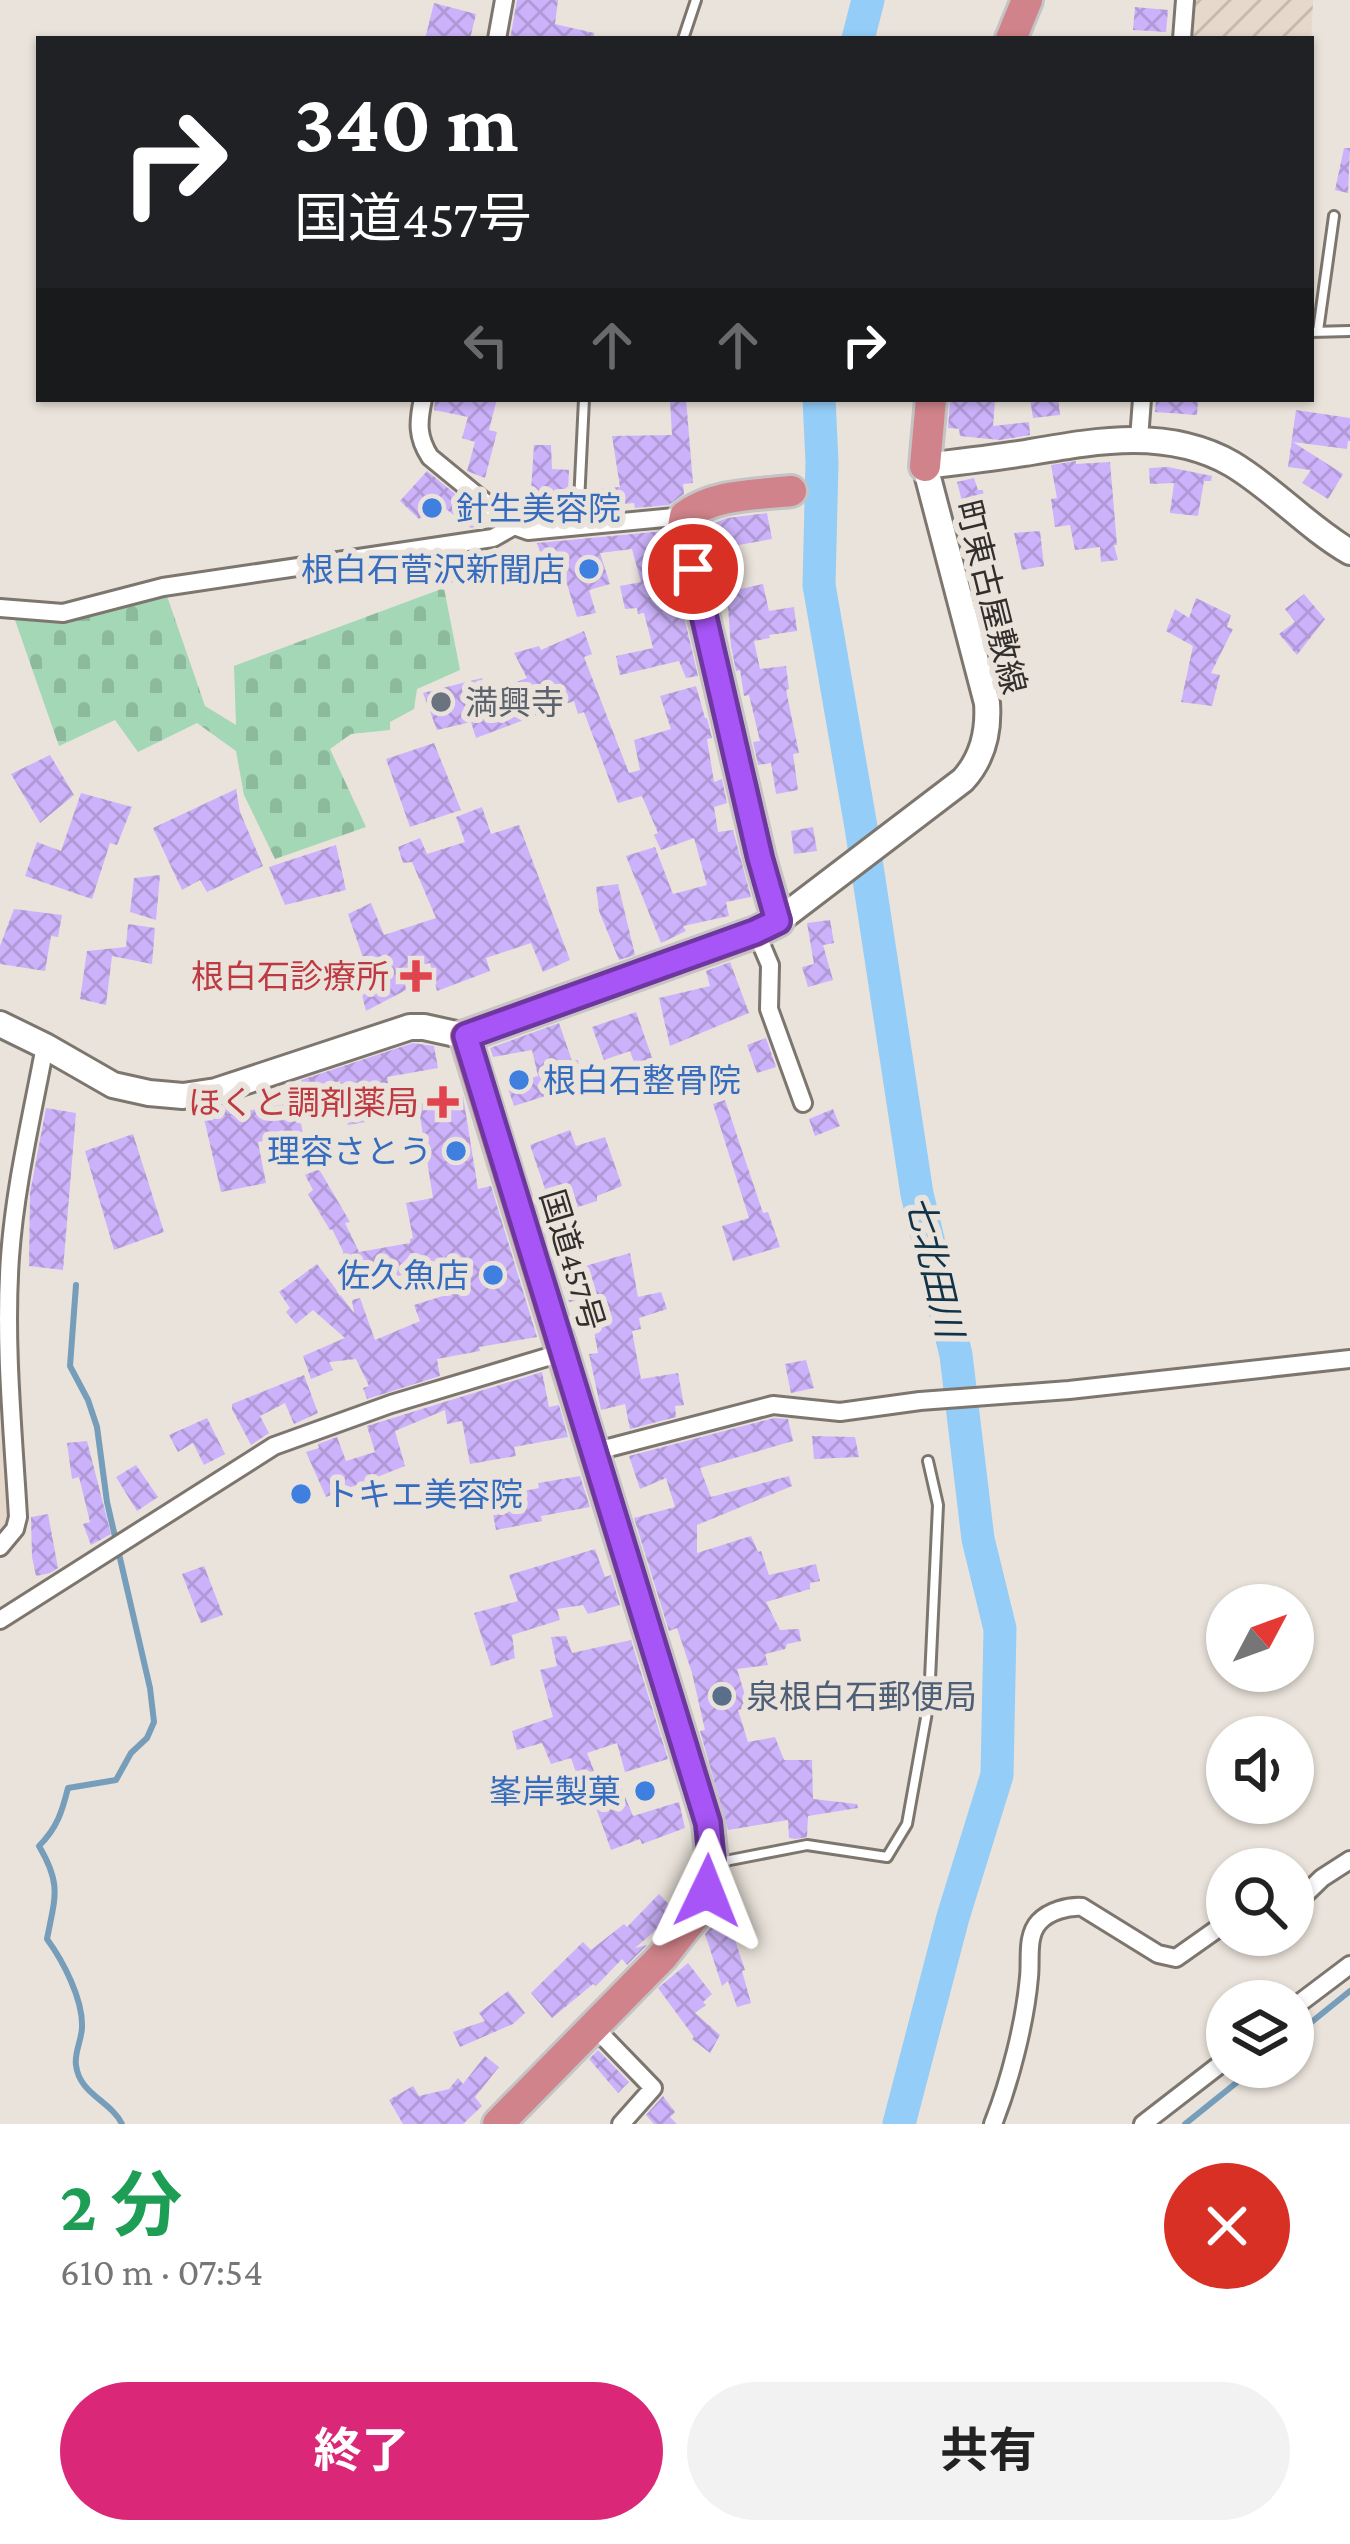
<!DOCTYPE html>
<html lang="ja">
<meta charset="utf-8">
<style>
:root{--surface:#fff;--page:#f2f2f2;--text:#222;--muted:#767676;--accent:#db2777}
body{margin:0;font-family:"Crimson Pro","Noto Sans JP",serif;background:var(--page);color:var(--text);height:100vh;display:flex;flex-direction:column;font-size:45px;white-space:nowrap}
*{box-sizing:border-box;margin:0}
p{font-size:39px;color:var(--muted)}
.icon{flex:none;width:66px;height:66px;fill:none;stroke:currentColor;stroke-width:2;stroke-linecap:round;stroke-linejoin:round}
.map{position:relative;height:2124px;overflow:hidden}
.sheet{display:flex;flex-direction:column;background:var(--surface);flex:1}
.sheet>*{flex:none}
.banner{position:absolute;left:36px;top:36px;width:1278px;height:366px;border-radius:0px;box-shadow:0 3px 9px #0004;background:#202124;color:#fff;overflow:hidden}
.needle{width:78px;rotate:49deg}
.buttons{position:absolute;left:1206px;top:1584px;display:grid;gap:24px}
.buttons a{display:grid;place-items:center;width:108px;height:108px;border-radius:50%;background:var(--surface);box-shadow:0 3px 9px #0004;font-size:60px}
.pin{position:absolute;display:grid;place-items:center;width:102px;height:102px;color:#fff;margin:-51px;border:6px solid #fff;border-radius:50%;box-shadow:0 3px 12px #0007}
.me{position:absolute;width:132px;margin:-66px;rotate:2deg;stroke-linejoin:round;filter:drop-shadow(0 0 9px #0008)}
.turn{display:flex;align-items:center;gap:42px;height:252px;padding:0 60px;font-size:54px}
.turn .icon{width:156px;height:156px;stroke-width:2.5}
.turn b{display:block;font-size:84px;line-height:102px}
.lanes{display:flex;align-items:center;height:114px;padding:0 60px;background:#0003;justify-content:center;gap:60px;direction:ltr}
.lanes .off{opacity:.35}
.round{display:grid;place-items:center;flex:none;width:126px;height:126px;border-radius:63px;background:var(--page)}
.headline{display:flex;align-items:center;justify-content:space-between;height:204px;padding:0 60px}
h1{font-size:72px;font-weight:700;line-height:90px;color:#1e9e55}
.primary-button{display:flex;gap:24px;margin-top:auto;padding:24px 60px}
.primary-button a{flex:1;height:138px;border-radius:72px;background:var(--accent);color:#fff;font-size:48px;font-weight:700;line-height:138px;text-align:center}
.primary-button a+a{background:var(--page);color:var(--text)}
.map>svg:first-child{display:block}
.industrial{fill:url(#industrial-furrows)}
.built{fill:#e6d8cb}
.cemetery{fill:url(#cemetery-stones)}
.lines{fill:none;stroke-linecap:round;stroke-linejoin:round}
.stream{stroke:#769dba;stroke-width:6}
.river{stroke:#94cdf7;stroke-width:33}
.building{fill:url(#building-cross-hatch)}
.lane-casing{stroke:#7d766f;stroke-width:14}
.street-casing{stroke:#7d766f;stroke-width:22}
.secondary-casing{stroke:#7d766f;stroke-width:30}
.highway-casing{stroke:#c5c4c4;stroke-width:36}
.lane{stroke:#fff;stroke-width:8}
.street{stroke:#fff;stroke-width:16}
.secondary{stroke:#fff;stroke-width:24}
.highway{stroke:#d0838a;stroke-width:30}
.route-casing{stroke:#6d37a1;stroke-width:30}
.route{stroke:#a855f7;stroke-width:21}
.shop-dot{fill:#3f7fe0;stroke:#eae3db;stroke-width:4.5}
.worship-dot{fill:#6b7280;stroke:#eae3db;stroke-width:4.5}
.health-dot{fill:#e0444e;stroke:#eae3db;stroke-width:4.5}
.service-dot{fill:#5c6f8a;stroke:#eae3db;stroke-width:4.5}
.labels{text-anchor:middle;stroke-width:12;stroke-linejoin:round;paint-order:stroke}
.shop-label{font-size:33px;fill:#366cbe;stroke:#eae3db;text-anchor:end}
.street-label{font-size:33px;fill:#312e2b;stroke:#eae3db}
.worship-label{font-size:33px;fill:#5b616d;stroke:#eae3db;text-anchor:start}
.health-label{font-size:33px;fill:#be3a42;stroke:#eae3db;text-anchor:end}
.service-label{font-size:33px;fill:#4e5e75;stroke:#eae3db;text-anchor:start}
.water-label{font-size:36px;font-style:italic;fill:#113247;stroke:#eae3db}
</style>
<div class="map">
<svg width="1350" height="2124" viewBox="0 0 1350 2124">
<defs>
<pattern id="industrial-furrows" width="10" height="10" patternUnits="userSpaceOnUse" patternTransform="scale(3)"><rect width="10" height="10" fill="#e6d8cb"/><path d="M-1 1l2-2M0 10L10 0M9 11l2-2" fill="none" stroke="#c6baae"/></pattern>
<pattern id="cemetery-stones" width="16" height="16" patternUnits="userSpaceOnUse" patternTransform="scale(3)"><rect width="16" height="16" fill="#a3d7b5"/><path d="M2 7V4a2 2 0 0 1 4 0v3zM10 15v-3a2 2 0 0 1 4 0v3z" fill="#8db99c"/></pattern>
<pattern id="building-cross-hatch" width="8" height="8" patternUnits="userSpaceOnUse" patternTransform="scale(3)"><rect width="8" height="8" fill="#ccb2fa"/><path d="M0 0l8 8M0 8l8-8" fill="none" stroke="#b099d6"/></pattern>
</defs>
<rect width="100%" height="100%" fill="#eae3db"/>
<path class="industrial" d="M1192,0H1313L1311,48V39H1190Z"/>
<path class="built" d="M0,1331L20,1348L27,1519L0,1551Z"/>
<path class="cemetery" d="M444,588L460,670L417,689L414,709L390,722V730L351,734L330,749L366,827L275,859L244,795L236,751L197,723L138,752L115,720L59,746L15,620H73L167,596L205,706L236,725L234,666Z"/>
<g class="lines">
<path class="stream" d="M76,1285L70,1366L88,1400L97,1427L107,1502L150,1688L154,1722L147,1738L131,1753L116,1780L68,1788C62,1812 57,1828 39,1846C62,1885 55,1897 47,1939C63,1961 83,1999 82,2027C82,2039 74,2053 76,2065C79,2094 111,2101 122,2124
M1293,2037L1350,1991
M1185,2124L1256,2067"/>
<path class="river" d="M858,39L868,0
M819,399L822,462L819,585L861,827L917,1194L956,1355L978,1539L1000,1629L997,1775L953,1917L899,2124"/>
</g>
<path class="building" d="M517,0H558L555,24L594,33V39H510Z
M434,3L476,14L470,39H425Z
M1135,7L1168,10L1166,32L1133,30Z
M1344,148H1350L1348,193L1335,190Z
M435,399H497L489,430L497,432L485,478L467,471L475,442L462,438L468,417L434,410Z
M670,399H686L693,483L683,484L684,494L669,505L635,508L634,503L599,506L600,511L587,510L588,490L620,487L612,436L672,435Z
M950,399L995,401L993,426L1029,422L1030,435L1000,440L960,436L959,429H963L948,428Z
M1030,399H1058L1060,415L1033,418Z
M1156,399H1198L1197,415L1155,412Z
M1296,410L1350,418V441H1348L1347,449L1293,442L1343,474L1328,499L1302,483L1311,470L1288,467Z
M534,445H551L552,469L569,470L568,491H571L570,509L530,506Z
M1076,461V464L1110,462L1117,545H1114L1118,560L1101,562L1100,547L1075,550L1070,525L1055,527L1051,499L1057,498L1051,465Z
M1168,467L1212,476L1211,481H1204L1198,516L1170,513L1174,483L1150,484L1149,468Z
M427,471L491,523L471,528L438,503L419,519L400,501Z
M974,478L978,490H983L986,517L967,520L957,482Z
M767,513L772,539L727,547L735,583L722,587L703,528L727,518Z
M664,531L698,676L686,678L679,661L620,675L616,656L653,648L644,613L638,614L637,608L625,609L620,586L641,582L632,549L600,553L610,584L589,590L596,613L577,617L561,564L544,565L537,543Z
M1040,531L1044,566L1022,570L1014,533Z
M493,551L497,566L465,575L466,579L438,586L433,565Z
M763,584L769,611L794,607L797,631L769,635L770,638L754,641L760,669L786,666L789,689L786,690L799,753L793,754L798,790L776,794L771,763L758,765L753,742L760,741L749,695L744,696L740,670L736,671L731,646L729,620L727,592Z
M1304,594L1325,619L1297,655L1279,634L1295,622L1285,609Z
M1196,598L1231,615L1227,627L1233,629L1211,673L1220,675L1212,706L1181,702L1193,646L1166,631L1175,609L1189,618Z
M584,631L592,654L584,657L629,773L640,770L634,740L671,729L660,696L696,686L705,718H707L712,738L707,739L714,782L722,779L727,803L714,807L718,832L733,830L751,897L726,902L729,916L683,926L686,931L661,943L626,856L655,847L673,894L707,885L694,838L661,850L654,835L658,833L642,796L618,803L584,712L578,714L574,701L476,738L471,722L437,730L423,693L482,678L487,694L527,678L514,653L539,646L541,650Z
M434,743L461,810L410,827L386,759Z
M50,755L74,795L40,823L11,774Z
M236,789L240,812L263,866L207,892L200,880L182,890L153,828Z
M81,793L132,807L117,845L110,843L92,899L25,876L37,842L61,851Z
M482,807L491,834L519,825L570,960L543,972L531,943L486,958L490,971L437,991L430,963L403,969L406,990L366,1011L359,983L370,978L348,914L371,903L384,935L436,918L412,862L403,863L398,847L420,838L427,854L465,842L456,817Z
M813,827L817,851L794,854L791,831Z
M336,845L346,890L285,905L269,867Z
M160,875L156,920L130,912L134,878Z
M618,884L635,955L619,960L599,911L596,887Z
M14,909L62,915L58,937L51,936L45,971L0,964V946Z
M830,920L834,943L823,945L833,980L808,987L802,967L814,964L807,923Z
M128,924L155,928L152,964L112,956L106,1005L80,999L87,951L126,947Z
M730,962L749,1013L670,1046L659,998L710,986L706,971Z
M636,1012L661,1083L645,1094L630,1051L604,1060L592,1027Z
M559,1023L572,1061L578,1060L581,1084L553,1088L555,1093L514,1106L507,1085L538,1076L532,1050L493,1057L490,1048Z
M766,1038L776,1067L757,1073L747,1045Z
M413,1043L434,1046L438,1068L387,1077L394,1117L348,1125L340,1081L304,1091L301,1080Z
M463,1096L478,1189L491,1186L537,1337L479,1347L480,1351L437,1359L440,1376L367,1399L363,1388L369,1386L356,1359L329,1362L333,1370L311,1379L303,1356L345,1338L313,1310L296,1324L286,1312L290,1308L279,1292L317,1264L354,1313L352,1300L360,1298L375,1340L420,1321L414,1305L446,1295L442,1266L349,1287L343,1251L332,1229L330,1230L308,1194L313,1190L305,1175L319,1169L350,1222L345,1223L359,1252L410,1243V1239L413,1238L406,1203L433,1198L418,1104Z
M725,1100L763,1213L768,1212L780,1247L733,1261L722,1226L749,1218L713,1104Z
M297,1102L303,1134L258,1142L266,1183L221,1192L202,1110L228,1104L230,1114Z
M46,1108L76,1113L63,1270L29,1266L30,1193Z
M833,1109L840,1126L815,1136L809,1119Z
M570,1130L576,1146L605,1137L622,1186L597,1196V1201L562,1212L564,1222L560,1223L575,1269L630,1253L638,1297L661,1292L667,1309L639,1318L641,1329L632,1331L641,1379L678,1373L684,1405L675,1406L676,1417L630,1429L625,1404L601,1410L589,1354L598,1353L588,1298L569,1302L534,1195L545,1189L530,1145Z
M324,1133L330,1159L308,1164L302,1138Z
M133,1134L164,1232L114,1250L85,1151Z
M806,1360L814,1388L791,1393L785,1364Z
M542,1372L549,1407L559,1405L568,1437L514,1447L516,1456L470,1464L462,1421L447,1424L445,1410L395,1431L405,1466L326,1497L306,1452L319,1448L318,1444L337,1437L346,1461L375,1452L367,1426Z
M304,1375L318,1413L294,1424L285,1403L260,1416L269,1433L251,1445L232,1409V1404Z
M207,1418L225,1454L204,1465L193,1443L178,1452L169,1435Z
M774,1418L788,1419L793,1441L700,1468L711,1497L789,1476L792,1486L697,1525V1553L751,1536L758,1552L761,1551L769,1575L816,1564L820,1581L810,1583V1589L766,1602L780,1630L799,1629L801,1641L787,1644L785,1649L765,1654L768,1665L737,1669L749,1708L738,1710L748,1742L775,1737L784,1760H812L813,1799L857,1804L858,1808L808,1816L807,1837L796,1839L789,1838L788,1820L728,1830L700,1731L705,1730L692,1673L677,1628L669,1631L634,1518L675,1507L666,1478L640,1489L629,1456Z
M812,1436L855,1437L859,1457L814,1459Z
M87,1441L111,1534L91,1545L83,1524L90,1522L79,1477L72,1479L67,1443Z
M136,1465L158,1497L137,1511L116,1477Z
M580,1476L590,1507L541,1516L542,1521L496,1530L490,1498L539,1488L538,1483Z
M48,1514L58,1568L50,1573L36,1576L32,1557L31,1517Z
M595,1549L605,1577L611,1575L620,1605L588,1614L583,1605L557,1609L560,1620L512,1635L515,1658L491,1666L474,1613L518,1601L509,1575Z
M204,1566L223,1615L201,1623L182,1574Z
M566,1636L572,1653L631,1640L668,1759L625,1772L617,1743L587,1753L598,1781L581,1787L571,1758L551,1764L542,1743L517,1750L512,1731L553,1717L540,1670L557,1666L551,1637Z
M618,1780L633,1816L679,1802L685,1828L642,1844L640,1839L611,1850L590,1791Z
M659,1894L674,1910L664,1923L635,1948L647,1945L627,1965L622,1959L596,1986L593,1984L552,2018L531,1993L583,1942L591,1950L624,1924L627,1927Z
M729,1922L745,1970L742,1971L751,2003L737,2007L728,1981L722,1986L705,1934L711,1927Z
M688,1963L712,1994L703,2002L706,2005L695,2013L720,2035L710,2053L692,2039L694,2037L658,1988Z
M508,1991L525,2013L513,2024L460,2047L453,2032L485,2021L479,2013Z
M598,2050L629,2082L618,2093L589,2059Z
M485,2056L499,2067L475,2097L482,2106L463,2124H403L389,2100L413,2086L419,2096L449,2089L458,2078L463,2084Z
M663,2096L675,2112L670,2117L677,2124H654L646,2115Z"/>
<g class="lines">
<defs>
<path id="lane" d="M683,39L696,0
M1318,331L1334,216
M1311,332L1350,331
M578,523L584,399
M720,1862L807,1845L887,1857L907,1824L929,1701L938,1505L928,1461"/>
<path id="street" d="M497,39L504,0
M1182,39L1185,0
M423,399C418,422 417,437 430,457L514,526L528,531L685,516
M1139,439L1142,399
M0,608L63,613L163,587L493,538L514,526
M756,932L770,965L769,1009L803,1103
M593,1452L773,1405L840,1412L920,1401L1069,1390L1350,1359
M0,1547L15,1529L18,1517C13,1431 4,1344 10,1257C15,1186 32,1116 45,1046
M0,1620L274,1446L391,1404L564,1352
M1293,1906L1322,1878L1350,1860
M1293,2008L1350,1965
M593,2026L653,2088L621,2124
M993,2124C1010,2081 1025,2023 1029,1977C1031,1960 1026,1936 1039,1922C1049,1911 1068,1906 1082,1907L1158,1954L1176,1958L1227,1922
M1143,2124L1227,2059"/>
<path id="secondary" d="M778,921L963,780C983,758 989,732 987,703L925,466C958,462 992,458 1025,453C1095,441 1167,427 1232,464C1274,489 1307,527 1350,552
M0,1024L45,1046L113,1085L149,1093L183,1096L216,1091L410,1027H424L465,1036"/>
<path id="highway" d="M1011,39L1027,0
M925,466L931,399
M498,2124L663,1956L696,1914L707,1891L712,1863L708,1823L465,1036L756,932L778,921L760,858L683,527L685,516C714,494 755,495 791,491"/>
</defs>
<use href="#lane" class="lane-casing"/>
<use href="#street" class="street-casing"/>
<use href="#secondary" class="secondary-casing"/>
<use href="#highway" class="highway-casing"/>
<use href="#lane" class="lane"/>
<use href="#street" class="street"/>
<use href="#secondary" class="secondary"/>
<use href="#highway" class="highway"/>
</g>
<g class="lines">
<defs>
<path id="route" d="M693,569L760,858L778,921L755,932L466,1036L708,1823L712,1863L707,1891"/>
</defs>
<use href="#route" class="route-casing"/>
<use href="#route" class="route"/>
</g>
<g class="shop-dot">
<circle cx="432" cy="508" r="12"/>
<circle cx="589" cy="569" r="12"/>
<circle cx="519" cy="1080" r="12"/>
<circle cx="456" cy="1151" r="12"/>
<circle cx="493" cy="1275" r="12"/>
<circle cx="301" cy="1494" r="12"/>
<circle cx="645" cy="1791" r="12"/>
</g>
<circle class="worship-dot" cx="441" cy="702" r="12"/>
<g class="health-dot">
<path d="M410 958h12v12h12v12h-12v12h-12v-12h-12v-12h12z"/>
<path d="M437 1084h12v12h12v12h-12v12h-12v-12h-12v-12h12z"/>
</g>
<circle class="service-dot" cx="722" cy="1696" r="12"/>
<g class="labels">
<g class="shop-label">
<text x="456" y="520" text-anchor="start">針生美容院</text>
<text x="565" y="581">根白石菅沢新聞店</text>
<text x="543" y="1092" text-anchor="start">根白石整骨院</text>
<text x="432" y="1163">理容さとう</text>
<text x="469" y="1287">佐久魚店</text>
<text x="325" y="1506" text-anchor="start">トキエ美容院</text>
<text x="621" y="1803">峯岸製菓</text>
</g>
<g class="street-label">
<text transform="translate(992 597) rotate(76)" y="12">町東古屋敷線</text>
<text transform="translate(573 1260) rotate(73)" y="12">国道457号</text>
</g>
<g class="worship-label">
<text x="465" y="714">満興寺</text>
</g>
<g class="health-label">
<text x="389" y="988">根白石診療所</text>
<text x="419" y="1114">ほくと調剤薬局</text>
</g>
<g class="service-label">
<text x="746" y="1708">泉根白石郵便局</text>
</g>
<g class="water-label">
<text transform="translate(935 1266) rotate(77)" y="13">七北田川</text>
</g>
</g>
</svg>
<div class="buttons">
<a><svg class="needle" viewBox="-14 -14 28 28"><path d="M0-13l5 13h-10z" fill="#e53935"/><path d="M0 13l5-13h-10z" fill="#767676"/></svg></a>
<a><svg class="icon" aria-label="sound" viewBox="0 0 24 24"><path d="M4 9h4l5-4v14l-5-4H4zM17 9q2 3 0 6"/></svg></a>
<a><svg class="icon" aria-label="search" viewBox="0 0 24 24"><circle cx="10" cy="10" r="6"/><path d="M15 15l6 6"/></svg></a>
<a><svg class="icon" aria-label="layers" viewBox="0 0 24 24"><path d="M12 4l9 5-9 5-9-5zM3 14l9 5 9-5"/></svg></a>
</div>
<div class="pin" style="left:693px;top:569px;background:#d93025"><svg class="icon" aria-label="arrive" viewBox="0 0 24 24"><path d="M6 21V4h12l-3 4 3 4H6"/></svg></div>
<svg class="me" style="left:707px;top:1891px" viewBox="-20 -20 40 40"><path d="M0-17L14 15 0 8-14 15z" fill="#a855f7" stroke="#fff" stroke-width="4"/></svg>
<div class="banner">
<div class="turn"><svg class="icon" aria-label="right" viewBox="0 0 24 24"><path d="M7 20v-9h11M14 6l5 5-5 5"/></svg><div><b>340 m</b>国道457号</div></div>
<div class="lanes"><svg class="icon off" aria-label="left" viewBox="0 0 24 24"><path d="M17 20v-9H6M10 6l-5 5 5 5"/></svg><svg class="icon off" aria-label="ahead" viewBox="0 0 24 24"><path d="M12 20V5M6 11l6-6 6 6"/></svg><svg class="icon off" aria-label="ahead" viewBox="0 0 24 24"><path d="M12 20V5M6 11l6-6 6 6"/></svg><svg class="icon" aria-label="right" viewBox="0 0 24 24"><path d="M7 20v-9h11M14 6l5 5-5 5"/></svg></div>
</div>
</div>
<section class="sheet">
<div class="headline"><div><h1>2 分</h1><p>610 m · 07:54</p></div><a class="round" style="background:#d93025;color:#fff"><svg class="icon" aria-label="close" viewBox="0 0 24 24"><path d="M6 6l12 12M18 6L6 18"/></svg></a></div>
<div class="primary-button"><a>終了</a><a>共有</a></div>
</section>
